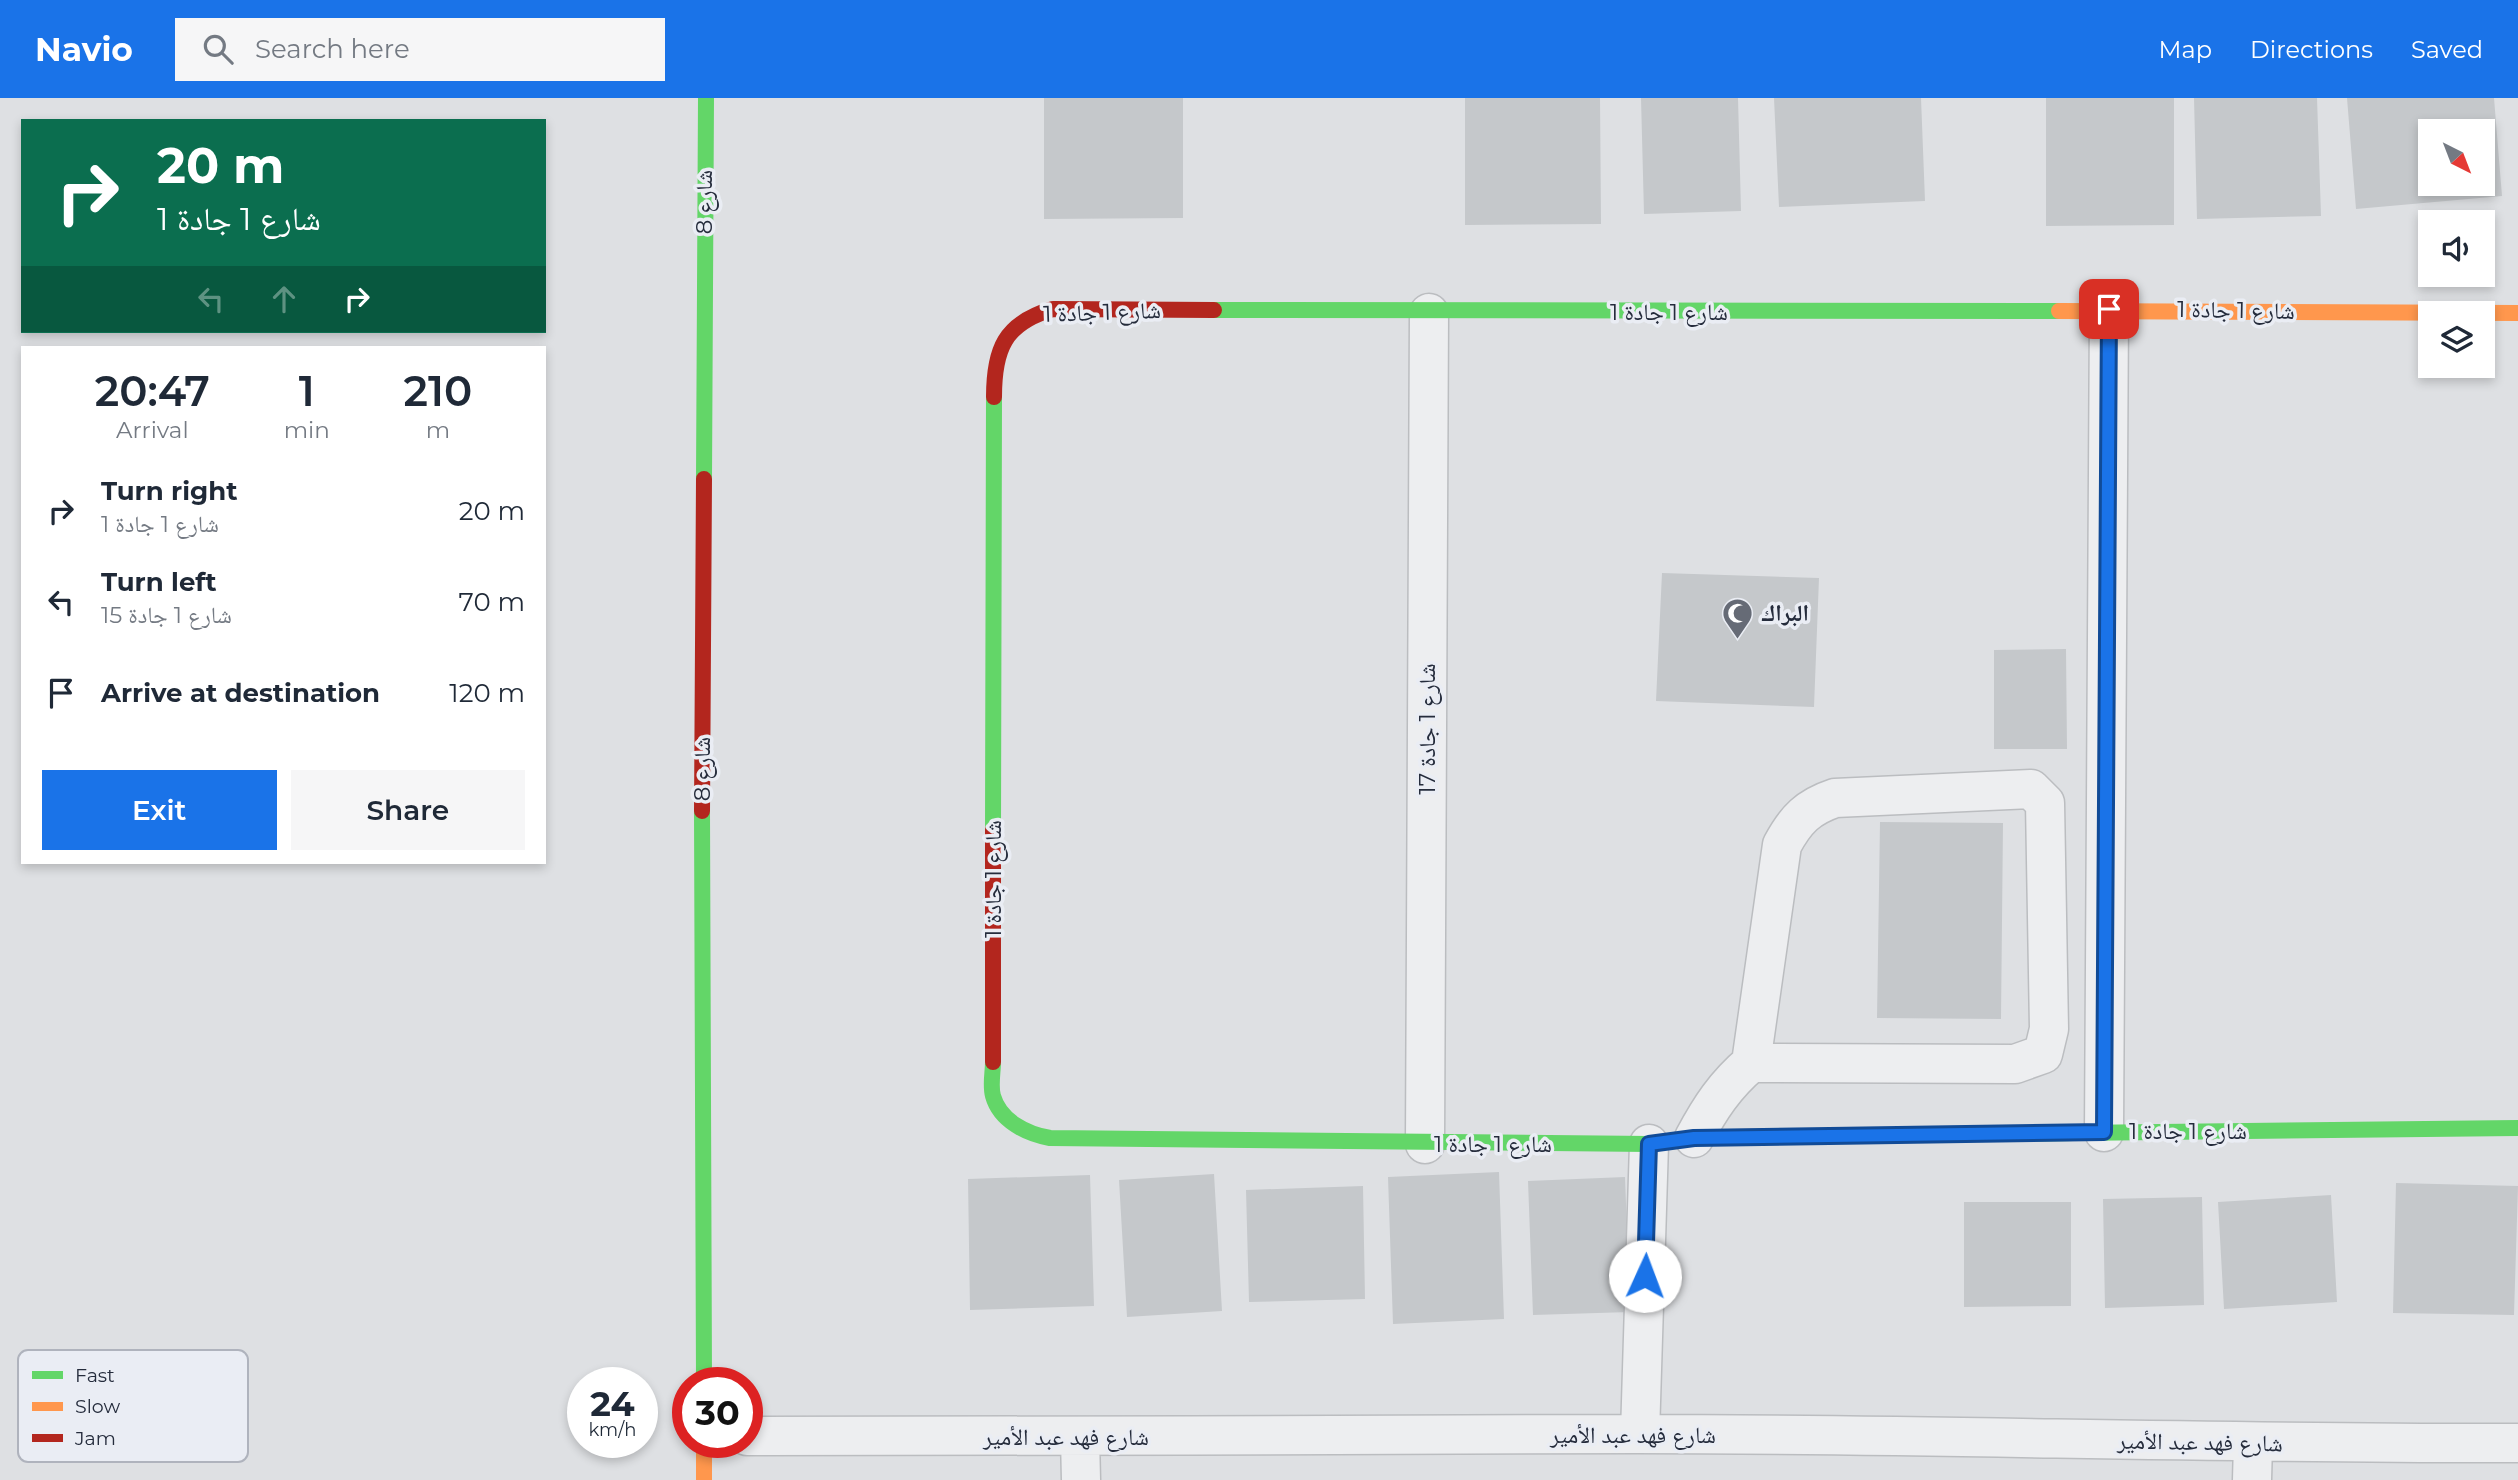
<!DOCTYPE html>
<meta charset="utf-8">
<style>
:root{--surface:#fff;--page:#f6f6f7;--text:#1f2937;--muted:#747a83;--accent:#1a73e8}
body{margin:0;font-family:Montserrat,"Noto Naskh Arabic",sans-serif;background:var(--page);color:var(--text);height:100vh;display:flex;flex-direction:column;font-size:26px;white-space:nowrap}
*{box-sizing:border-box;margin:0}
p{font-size:23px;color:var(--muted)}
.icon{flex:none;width:38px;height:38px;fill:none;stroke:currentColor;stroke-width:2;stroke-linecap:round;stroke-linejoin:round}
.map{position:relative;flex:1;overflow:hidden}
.drawer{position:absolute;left:21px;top:248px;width:525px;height:518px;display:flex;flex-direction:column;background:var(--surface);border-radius:0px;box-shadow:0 4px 10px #0003}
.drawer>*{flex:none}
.top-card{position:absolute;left:21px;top:21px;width:525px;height:214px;border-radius:0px;box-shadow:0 4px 10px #0003;background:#0b6e4f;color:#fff;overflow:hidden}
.needle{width:46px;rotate:138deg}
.controls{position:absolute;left:2418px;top:21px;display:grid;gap:14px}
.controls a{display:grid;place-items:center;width:77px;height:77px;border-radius:0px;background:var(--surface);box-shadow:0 4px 10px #0003;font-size:35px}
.speed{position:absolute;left:567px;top:1269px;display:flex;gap:14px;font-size:35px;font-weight:700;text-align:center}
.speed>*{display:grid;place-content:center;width:91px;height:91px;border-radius:50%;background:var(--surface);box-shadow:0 4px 10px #0003;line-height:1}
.speed small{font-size:18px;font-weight:400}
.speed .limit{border:10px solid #d22;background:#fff;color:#111}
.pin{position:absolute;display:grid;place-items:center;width:60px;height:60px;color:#fff;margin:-30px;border-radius:14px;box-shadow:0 4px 10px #0006}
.me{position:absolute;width:77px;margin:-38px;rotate:2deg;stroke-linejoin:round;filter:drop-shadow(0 0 5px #0008)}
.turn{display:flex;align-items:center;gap:24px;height:147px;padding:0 21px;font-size:32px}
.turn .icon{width:91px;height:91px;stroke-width:2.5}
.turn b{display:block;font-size:49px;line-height:60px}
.lanes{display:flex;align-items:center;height:66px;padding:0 21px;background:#0003;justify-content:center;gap:35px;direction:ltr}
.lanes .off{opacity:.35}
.eta{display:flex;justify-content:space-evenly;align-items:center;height:119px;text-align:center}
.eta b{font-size:42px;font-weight:600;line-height:49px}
.button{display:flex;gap:14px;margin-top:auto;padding:14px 21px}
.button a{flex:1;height:80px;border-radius:0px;background:var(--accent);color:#fff;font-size:28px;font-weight:600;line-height:80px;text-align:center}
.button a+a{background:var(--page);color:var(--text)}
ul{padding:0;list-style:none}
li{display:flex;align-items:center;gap:21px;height:91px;padding:0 21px}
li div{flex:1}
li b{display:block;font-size:26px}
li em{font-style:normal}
header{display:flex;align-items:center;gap:42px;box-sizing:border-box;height:98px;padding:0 35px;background:var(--accent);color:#fff}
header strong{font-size:33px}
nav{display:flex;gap:38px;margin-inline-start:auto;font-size:24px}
.search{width:490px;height:63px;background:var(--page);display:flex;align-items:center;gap:18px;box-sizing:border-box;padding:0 24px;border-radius:0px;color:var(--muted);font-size:26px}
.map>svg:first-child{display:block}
.building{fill:#c5c8cb;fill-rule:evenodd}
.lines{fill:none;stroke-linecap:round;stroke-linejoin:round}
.street-casing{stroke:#bbbdc0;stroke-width:41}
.street{stroke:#edeef0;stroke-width:38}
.fast{stroke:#63d668;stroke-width:16}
.slow{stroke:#ff974d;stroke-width:16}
.jam{stroke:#b3261e;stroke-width:16}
.route-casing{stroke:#114b97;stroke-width:18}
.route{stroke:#1a73e8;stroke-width:12}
.labels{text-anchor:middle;stroke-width:7;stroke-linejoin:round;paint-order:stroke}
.street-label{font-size:23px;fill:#252c3c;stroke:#eaedf4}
.poi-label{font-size:23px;font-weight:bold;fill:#252c3c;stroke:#eaedf4;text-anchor:start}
.key{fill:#eaedf4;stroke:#afb3bd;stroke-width:2}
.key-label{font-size:19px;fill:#252c3c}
</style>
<header>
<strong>Navio</strong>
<div class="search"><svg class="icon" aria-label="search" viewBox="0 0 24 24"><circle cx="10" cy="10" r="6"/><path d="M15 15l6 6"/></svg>Search here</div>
<nav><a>Map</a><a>Directions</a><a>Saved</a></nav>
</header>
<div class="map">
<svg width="2518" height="1382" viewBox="0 0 2518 1382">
<rect width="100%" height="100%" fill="#dee0e3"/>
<path class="building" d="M1044,0H1183V120L1044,121Z
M1465,0H1600L1601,126L1465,127Z
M1641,0H1738L1741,113L1644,116Z
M1774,0H1921L1925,103L1779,109Z
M2046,0H2174V127L2046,128Z
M2194,0H2317L2321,118L2197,121Z
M2347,0H2494L2502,98L2356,111ZM2431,33H2483V86H2431Z
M1662,475L1819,480L1814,609L1656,603Z
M2066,551L2067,651H1994V552Z
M1880,724L2003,725L2001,921L1877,920Z
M1499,1074L1504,1221L1393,1226L1388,1079Z
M1214,1076L1222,1213L1127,1219L1119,1082Z
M1090,1077L1094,1208L970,1212L968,1081Z
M1625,1079L1630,1214L1533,1217L1528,1083Z
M2396,1085L2518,1088L2514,1217L2393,1215Z
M1363,1088L1365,1201L1249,1204L1246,1092Z
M2331,1097L2337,1204L2224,1211L2218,1104Z
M2202,1099L2204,1207L2105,1210L2103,1101Z
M1964,1104H2071V1208L1964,1209Z"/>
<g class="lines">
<defs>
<path id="street" d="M2104,1034L2109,211
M1694,1040C1710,1010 1725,987 1751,965L1782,747C1796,721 1808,709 1835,700L2031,691L2045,705L2049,931L2043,956L2015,966L1751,965
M1425,1046L1429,215
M1640,1336L1649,1046
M747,1338C1044,1340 1340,1335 1637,1336C1931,1336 2224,1346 2518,1345
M1080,1340L1081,1382
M2252,1382L2253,1346"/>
</defs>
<use href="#street" class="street-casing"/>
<use href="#street" class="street"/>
<path class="fast" d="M1214,212L2059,213
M704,381L706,0
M702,713L704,1284
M993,732L994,299
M993,964C993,974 990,988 993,998C1000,1023 1027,1036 1050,1040L1649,1046L1694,1040L1736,1039
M1984,1036L2518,1030"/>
<path class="slow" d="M2059,213L2518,215
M1736,1039L1984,1036
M704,1344V1382"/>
<path class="jam" d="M994,299C994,252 1004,225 1053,211L1214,212
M702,713L704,381
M993,964V732"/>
</g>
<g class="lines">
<defs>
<path id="route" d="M1645,1178L1649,1046L1694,1040L2104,1034L2109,211"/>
</defs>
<use href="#route" class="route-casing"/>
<use href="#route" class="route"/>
</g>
<defs>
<symbol id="mosque-pin" viewBox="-11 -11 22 30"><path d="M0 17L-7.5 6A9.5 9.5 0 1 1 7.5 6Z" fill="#666b76" stroke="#eaedf4"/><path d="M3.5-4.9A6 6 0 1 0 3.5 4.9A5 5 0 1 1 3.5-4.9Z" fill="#fff"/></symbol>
</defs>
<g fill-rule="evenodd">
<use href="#mosque-pin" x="1720" y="498" width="35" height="47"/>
</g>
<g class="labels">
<g class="street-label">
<text transform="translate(704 104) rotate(-90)" y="8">شارع 8</text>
<text transform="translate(2236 212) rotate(1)" y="8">شارع 1 جادة 1</text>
<text transform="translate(1102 214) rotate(-2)" y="8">شارع 1 جادة 1</text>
<text x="1669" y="222">شارع 1 جادة 1</text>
<text transform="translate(1427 631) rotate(-90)" y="8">شارع 1 جادة 17</text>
<text transform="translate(702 671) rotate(-90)" y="8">شارع 8</text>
<text transform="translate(993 781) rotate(-90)" y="8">شارع 1 جادة 1</text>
<text x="2188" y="1041">شارع 1 جادة 1</text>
<text x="1493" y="1054">شارع 1 جادة 1</text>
<text x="1633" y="1345">شارع فهد عبد الأمير</text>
<text x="1066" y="1347">شارع فهد عبد الأمير</text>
<text transform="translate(2200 1344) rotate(1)" y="8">شارع فهد عبد الأمير</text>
</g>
<g class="poi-label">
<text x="1761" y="523">البراك</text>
</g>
</g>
<rect x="18" y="1252" width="230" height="112" rx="10" class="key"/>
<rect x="32" y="1273" width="31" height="8" fill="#63d668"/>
<rect x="32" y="1304" width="31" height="9" fill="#ff974d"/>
<rect x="32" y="1336" width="31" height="8" fill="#b3261e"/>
<g class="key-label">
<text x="75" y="1284">Fast</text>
<text x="75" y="1315">Slow</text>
<text x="75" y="1347">Jam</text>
</g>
</svg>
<div class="controls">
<a><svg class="needle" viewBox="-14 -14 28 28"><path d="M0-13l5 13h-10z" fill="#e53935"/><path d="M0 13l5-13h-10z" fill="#747a83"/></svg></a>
<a><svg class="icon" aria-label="sound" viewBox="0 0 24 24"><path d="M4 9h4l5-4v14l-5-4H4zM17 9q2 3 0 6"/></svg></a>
<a><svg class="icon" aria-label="layers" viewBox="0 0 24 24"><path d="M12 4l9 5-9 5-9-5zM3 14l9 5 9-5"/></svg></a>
</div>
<div class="speed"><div>24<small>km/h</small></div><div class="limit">30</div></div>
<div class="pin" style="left:2109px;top:211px;background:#d93025"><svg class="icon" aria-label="arrive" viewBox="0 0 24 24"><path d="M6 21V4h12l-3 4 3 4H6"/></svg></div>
<svg class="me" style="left:1645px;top:1178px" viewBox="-20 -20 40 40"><circle r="19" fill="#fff"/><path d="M0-13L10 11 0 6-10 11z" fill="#1a73e8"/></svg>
<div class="top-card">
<div class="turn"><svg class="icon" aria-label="right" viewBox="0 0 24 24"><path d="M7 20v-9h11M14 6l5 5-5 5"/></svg><div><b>20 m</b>شارع 1 جادة 1</div></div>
<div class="lanes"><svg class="icon off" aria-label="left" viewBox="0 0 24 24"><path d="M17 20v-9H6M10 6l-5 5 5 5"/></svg><svg class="icon off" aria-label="ahead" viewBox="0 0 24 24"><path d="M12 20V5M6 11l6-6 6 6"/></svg><svg class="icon" aria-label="right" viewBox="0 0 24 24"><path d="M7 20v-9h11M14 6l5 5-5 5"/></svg></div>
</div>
<section class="drawer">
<div class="eta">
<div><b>20:47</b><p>Arrival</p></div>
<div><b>1</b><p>min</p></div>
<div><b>210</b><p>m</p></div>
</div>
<ul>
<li><svg class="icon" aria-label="right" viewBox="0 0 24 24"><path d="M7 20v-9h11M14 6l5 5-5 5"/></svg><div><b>Turn right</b><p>شارع 1 جادة 1</p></div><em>20 m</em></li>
<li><svg class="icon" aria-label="left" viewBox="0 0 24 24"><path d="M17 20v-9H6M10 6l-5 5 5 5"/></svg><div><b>Turn left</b><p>شارع 1 جادة 15</p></div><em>70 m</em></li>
<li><svg class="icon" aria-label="arrive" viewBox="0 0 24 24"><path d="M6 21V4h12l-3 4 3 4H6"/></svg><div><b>Arrive at destination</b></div><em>120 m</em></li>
</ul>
<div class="button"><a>Exit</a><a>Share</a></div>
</section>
</div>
